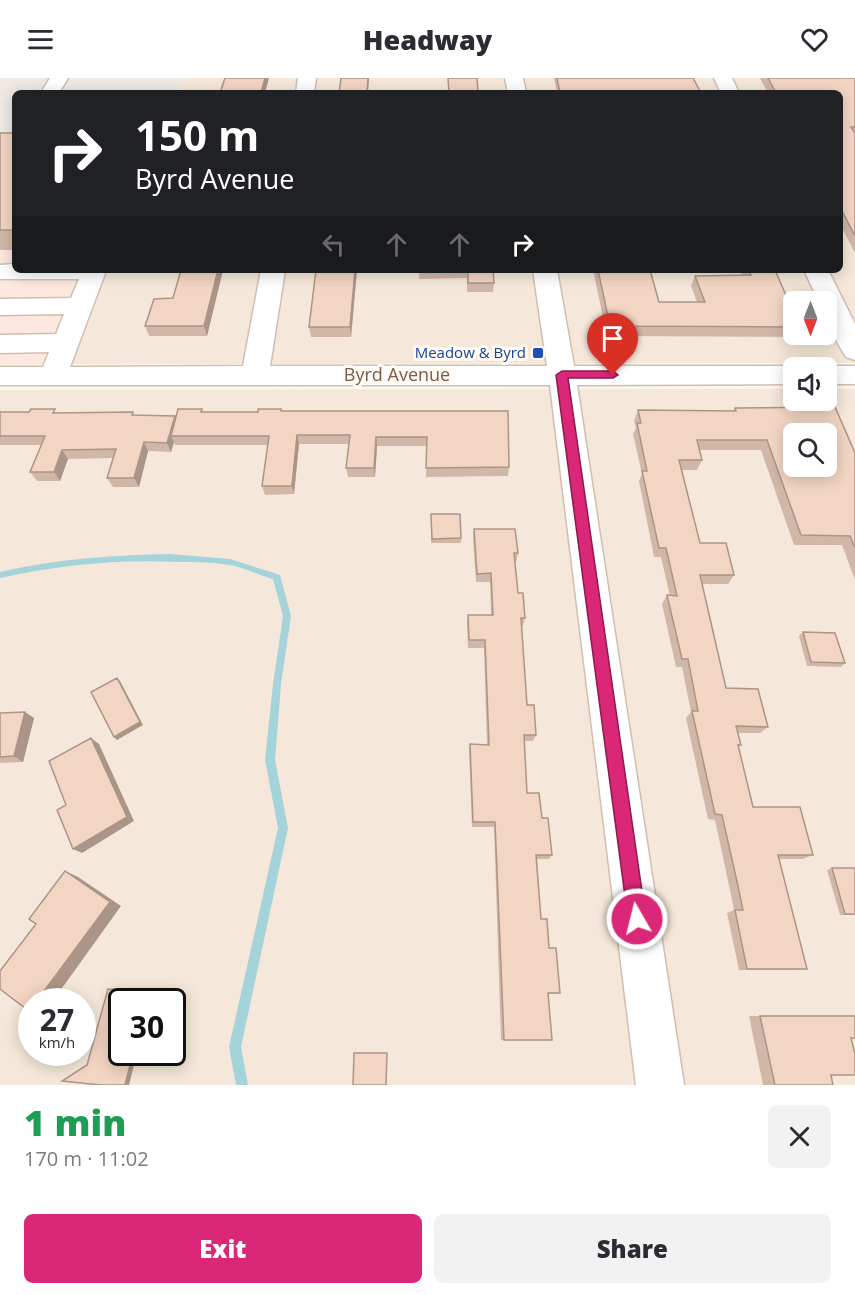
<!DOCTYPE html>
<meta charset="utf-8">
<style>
:root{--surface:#fff;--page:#f2f2f3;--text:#2b2b33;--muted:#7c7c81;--accent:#db2777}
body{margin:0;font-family:"Open Sans",sans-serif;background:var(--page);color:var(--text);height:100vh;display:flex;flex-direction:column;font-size:22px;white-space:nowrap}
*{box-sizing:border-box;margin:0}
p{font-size:20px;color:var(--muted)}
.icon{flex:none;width:33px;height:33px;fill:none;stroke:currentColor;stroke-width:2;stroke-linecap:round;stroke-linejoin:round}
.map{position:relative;height:1007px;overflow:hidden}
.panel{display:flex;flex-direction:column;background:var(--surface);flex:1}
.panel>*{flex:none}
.guide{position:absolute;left:12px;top:12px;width:831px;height:183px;border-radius:9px;box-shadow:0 3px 15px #0003;background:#202124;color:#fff;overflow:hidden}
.needle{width:39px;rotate:180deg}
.tools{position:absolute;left:783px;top:213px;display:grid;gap:12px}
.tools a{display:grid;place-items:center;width:54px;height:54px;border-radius:9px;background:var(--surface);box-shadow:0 3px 15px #0003;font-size:30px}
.speed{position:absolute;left:18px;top:910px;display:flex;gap:12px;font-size:30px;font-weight:700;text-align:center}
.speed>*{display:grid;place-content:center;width:78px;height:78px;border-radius:50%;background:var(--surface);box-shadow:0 3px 15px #0003;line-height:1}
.speed small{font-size:15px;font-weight:400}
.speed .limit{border:3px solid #111;border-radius:9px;background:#fff;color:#111}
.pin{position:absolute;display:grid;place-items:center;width:51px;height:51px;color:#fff;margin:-62px -26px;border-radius:50% 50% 50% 0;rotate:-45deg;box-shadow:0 0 6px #0007}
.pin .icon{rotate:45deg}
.me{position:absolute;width:66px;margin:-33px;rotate:352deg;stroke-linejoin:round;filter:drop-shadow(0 0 4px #0008)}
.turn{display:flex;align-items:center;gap:21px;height:126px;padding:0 24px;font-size:27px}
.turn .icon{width:78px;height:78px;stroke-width:2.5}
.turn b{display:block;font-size:42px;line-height:51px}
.lanes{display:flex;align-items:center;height:57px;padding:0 24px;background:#0003;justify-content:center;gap:30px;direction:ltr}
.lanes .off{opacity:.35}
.round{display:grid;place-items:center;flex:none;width:63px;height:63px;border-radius:9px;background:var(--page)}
.head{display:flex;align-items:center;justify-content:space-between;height:102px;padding:0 24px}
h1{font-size:36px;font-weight:800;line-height:45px;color:#1e9e55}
.button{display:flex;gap:12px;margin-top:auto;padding:12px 24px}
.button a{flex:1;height:69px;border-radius:9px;background:var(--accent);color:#fff;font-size:24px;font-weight:800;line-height:69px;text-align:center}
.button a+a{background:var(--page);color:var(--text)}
header{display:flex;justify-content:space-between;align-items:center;height:78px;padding:0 24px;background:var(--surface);font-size:27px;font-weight:800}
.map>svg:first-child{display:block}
.residential{fill:#f5e8da;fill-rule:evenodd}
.commercial{fill:#fde8e0}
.industrial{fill:#efe9e4}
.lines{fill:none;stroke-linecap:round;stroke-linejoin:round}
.stream{fill:#a5d3da;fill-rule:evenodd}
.minor-casing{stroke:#d1beb0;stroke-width:3}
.minor{fill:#fff;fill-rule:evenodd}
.wall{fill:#d1b7a8}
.shaded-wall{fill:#aa9588}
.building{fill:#f3d5c3;stroke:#aa9588;stroke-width:1.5;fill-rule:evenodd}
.route{fill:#db2777;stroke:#8e194d;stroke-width:1.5}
.transit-dot{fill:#1a4fb4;stroke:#fffaf3;stroke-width:2}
.labels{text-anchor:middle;stroke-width:6;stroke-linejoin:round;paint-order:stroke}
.far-transit-label{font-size:15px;fill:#164399;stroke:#fffaf3;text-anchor:end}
.street-label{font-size:18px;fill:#7a5c4d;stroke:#fffaf3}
</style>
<header><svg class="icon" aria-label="menu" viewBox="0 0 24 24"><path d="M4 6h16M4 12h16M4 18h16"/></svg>Headway<svg class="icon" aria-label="heart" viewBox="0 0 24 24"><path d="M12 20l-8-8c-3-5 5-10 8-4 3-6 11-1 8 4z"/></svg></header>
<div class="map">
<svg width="855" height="1007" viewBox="0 0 855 1007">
<rect width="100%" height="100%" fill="#fdf6ec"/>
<path class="residential" d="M184,0H855V285L72,286L109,192H840V15H178ZM794,224H826V256H794Z
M793,311L794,322H826L827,311H855V1007H0V312ZM794,356H826V388H794ZM32,924H82V975H32ZM122,924H172V975H122Z"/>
<path class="commercial" d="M0,64H15V192H109L72,286H0Z"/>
<path class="industrial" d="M0,0H184L178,15H15V64H0Z"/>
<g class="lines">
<path class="stream" d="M170,476L230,481L280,497L291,538L281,606L275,682L288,750L241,969L248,1007H236L229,969L278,750L265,682L273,606L283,538L273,501C259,497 245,490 230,487C213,484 196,484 179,484C119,481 59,487 0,500V494C56,481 113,477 170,476Z"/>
<defs>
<path id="minor" d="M50,0H68L59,15H41Z
M298,0H316L314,15H296Z
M505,0H523L526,15H508Z
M714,0H732L739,15H721Z
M15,186V192L106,193L70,289L243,288L261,192H285L270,288H547L533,192H557L574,288H794L800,290H794V306L577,307L684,1007H636L550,307H0V289H43L49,274L0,275V257L56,256L64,236L0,237V221L71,220L79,201H0V187Z
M804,192H828L855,246V282L846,279C835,262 826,244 826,224H819Z
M826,288H855V306H826V290H820Z"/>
</defs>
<use href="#minor" class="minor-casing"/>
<use href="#minor" class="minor"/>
</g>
<path class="wall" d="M554,0H693L701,15H557Z
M760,0H855V175L840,146V15H768Z
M0,55H15V172H0Z
M223,192L207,258H149L145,248L173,220Z
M357,192L351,259H311L309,249Z
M419,192H493L494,205L493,214H467V200L419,201Z
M593,192H650L659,224H697L691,208L695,198H743L740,192H775L794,236V256H795L794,259L607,258Z
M735,330L855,375V502L842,467H794L761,372H699L702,382L697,392H682L700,465L734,497L728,506H702L726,610L768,649L760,655H738L741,667L738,669L753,729L813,777L803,781H779L807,891L796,892H739L727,835L734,832L730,812L715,742L708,741L686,640L691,634L682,589H676L662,526L667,517L670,518L661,479H654L639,403L642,396L633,356L636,350L634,343L638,332L733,333Z
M202,331L203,334L508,333L509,389L508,398L426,399L427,368H377L375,399H348L346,390L349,366H299L294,416L265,417L262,408L268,367H175L174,364L171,374L148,373L139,409H113L107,400L113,380L68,381L60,403H37L30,394L41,367H0V334L175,338L176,340Z
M431,436L461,460V465H431Z
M474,451L518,475L516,484H515L518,515L525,540L523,548H521L527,627L536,657L533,663H524L527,715L542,740L552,777L549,781H537L541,841L560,915L548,916L504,962H501L494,749H472L469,672L470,666L487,667L484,570H468L467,545L468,537H491L490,504H476L473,460Z
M803,554L845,585L841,589L807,588L799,558Z
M0,635L34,640L23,684L0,685Z
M832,790H855V837H840L827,792Z
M749,938H855L851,960L831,997L833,1007H763Z"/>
<path class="shaded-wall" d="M265,0H269L265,15H261Z
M368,0H369L368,15H367Z
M218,192H223L207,258L204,248Z
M355,192H357L351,259L350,249Z
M175,338L179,347L171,358L174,364L171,374L167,365Z
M297,357L299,366L294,416L292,408Z
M376,359L377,368L375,399L374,390Z
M144,364L148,373L139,409L134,400Z
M62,372L68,381L60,403L54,394Z
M117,600L120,603L143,647L117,662L114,659Z
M25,634L34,640L23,684L14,678Z
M91,660L99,666L134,743L82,775L73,771Z
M65,793L78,799L121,828L52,924H36Z
M148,914L152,915L150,924H146Z
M133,975H137L129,1007H125Z"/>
<path class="building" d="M225,0H265L261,15H220Z
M341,0H368L367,15H339Z
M448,0H477L478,15H449Z
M557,0H693L701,15H560Z
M768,0H855V49H851L855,55V158L840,129V15H776Z
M0,55H15V152H0Z
M181,192H218L204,248H145L154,221L173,220Z
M316,192H355L350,249H309Z
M468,192H493L494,205H468Z
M598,192H650L659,224H705L695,198L751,197L748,192H775L794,236V249L610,248Z
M835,329L855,375V470L850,458L801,457L767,362H697L702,382H679L700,465H726L734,497H700L726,610L758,611L768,649L736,648L741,667H738L753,729H800L813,777H778L807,891H747L735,832H743L738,808L722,737L715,736L692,633H698L688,581H682L667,517L677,518L666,470H659L642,393H647L637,345H641L638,332L736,333L735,330ZM794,356H826V388H794Z
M31,331H55L53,335L133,334L132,337L175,338L167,365L144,364L134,400H107L116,371L62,372L54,394H30L45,358H0V334H29Z
M178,331H202L201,334H258V331H281V333H508L509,389L426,390L427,359H376L374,390H346L350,357H297L292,408H262L269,358H171Z
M431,436H460L461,460L432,461Z
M474,451H515L518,475H514L518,515H523L525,540H521L527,627H534L536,657H524L527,715H539L542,740H548L552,777H536L541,841H547L549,870H556L560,915H548L552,962H504L495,744H473L470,666L489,667L485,562H469L468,537H493L491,495L477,496Z
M803,554L835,555L845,585L811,584Z
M117,600L140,644L114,659L91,614Z
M25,634L14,678L0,679V635Z
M91,660L127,739L73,771L57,732L66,727L49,683Z
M832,790H855V836H845Z
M65,793L110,824L36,924H32V931L29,933L0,911V893L36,846L29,841Z
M108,911L148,914L146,924H122V975H133L125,1007H100L62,1003L87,987Z
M760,938H855V960H851L855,976V997H831L833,1007H775Z
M354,975H387L386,1007H353Z"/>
<path class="route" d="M562,293H613L618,297L613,300H568L646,841L643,847L637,850L631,847L628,841L556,297Z"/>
<rect class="transit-dot" x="532" y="269" width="12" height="12" rx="3"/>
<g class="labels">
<g class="far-transit-label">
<text x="526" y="280">Meadow &amp; Byrd</text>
</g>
<g class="street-label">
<text x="397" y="303">Byrd Avenue</text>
</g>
</g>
</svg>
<div class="tools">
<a><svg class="needle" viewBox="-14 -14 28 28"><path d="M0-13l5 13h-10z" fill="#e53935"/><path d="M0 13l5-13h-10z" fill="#7c7c81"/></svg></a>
<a><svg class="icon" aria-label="sound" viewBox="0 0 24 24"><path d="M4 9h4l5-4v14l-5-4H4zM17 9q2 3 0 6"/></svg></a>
<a><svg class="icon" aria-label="search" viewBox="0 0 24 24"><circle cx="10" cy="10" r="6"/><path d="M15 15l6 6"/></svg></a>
</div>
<div class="speed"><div>27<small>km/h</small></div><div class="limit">30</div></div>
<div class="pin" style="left:613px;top:297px;background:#d93025"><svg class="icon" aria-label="arrive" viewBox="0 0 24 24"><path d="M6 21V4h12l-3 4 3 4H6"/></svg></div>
<svg class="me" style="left:637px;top:841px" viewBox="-20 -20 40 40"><circle r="17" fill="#db2777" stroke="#fff" stroke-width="3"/><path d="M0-11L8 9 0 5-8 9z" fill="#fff"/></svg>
<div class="guide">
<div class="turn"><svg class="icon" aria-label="right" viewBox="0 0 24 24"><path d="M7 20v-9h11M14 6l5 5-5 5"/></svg><div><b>150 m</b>Byrd Avenue</div></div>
<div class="lanes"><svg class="icon off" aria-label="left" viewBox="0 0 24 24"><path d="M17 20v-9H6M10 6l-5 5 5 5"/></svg><svg class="icon off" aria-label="ahead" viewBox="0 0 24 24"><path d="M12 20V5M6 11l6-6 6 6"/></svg><svg class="icon off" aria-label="ahead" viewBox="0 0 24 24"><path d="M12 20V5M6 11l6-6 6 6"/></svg><svg class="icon" aria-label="right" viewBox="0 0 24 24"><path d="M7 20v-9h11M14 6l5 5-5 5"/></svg></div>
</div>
</div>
<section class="panel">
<div class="head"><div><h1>1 min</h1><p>170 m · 11:02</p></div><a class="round"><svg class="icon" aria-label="close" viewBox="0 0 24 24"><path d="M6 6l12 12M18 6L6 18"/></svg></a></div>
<div class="button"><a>Exit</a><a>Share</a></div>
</section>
